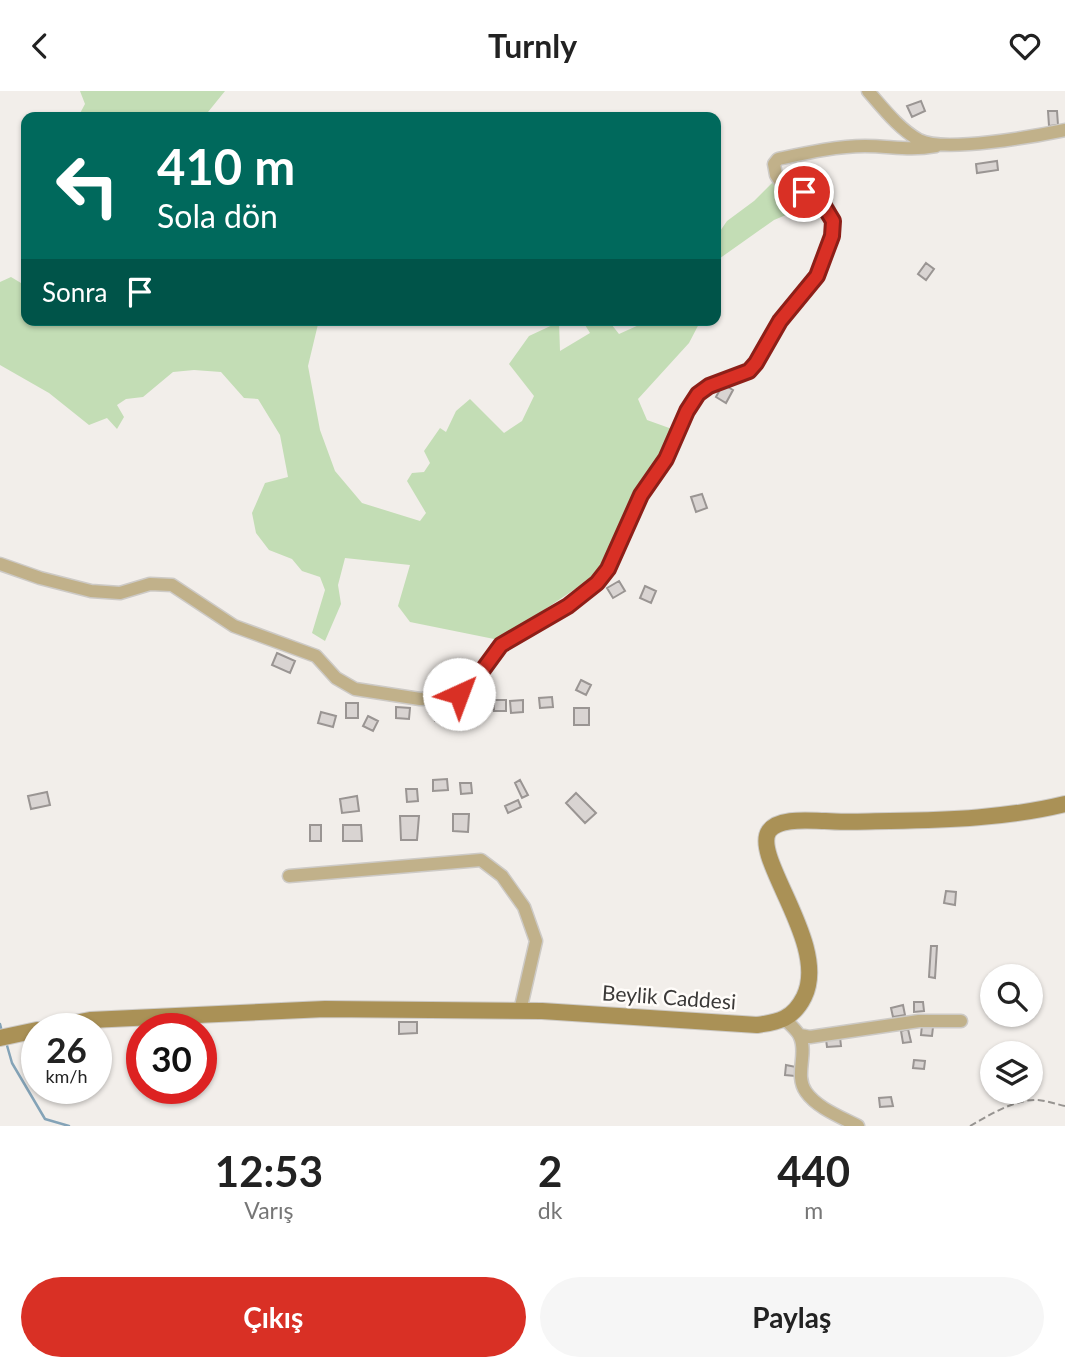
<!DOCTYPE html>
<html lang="tr">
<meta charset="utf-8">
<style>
:root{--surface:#fff;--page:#f6f6f6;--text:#222;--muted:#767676;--accent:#d93025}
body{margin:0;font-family:Lato,sans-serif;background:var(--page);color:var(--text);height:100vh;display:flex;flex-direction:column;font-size:26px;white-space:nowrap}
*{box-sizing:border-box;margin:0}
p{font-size:23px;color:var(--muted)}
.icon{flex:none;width:38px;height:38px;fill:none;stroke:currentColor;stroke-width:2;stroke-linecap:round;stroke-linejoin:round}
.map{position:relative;height:1035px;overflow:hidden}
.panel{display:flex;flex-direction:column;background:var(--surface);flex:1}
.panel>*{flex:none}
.hud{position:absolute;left:21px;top:21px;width:700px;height:214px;border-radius:14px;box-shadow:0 2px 5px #0004;background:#00695c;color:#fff;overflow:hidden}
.fabs{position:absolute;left:980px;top:873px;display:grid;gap:14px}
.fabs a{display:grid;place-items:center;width:63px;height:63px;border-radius:50%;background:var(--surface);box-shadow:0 2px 5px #0004;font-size:35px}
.speed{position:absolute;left:21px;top:922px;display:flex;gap:14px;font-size:35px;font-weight:700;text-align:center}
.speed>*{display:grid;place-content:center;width:91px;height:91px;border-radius:50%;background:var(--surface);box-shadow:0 2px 5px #0004;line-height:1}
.speed small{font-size:18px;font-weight:400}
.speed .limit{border:10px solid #d22;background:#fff;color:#111}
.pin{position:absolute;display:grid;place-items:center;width:60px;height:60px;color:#fff;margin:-30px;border:4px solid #fff;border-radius:50%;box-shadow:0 2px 7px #0007}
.me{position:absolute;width:77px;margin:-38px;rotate:43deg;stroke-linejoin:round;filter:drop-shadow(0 0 5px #0008)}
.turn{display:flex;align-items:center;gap:24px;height:147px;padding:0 21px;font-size:32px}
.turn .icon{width:91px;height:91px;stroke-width:2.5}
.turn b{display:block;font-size:49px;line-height:60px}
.then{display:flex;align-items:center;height:66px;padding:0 21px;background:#0003;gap:14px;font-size:26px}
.eta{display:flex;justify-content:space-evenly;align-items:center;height:119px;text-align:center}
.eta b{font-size:42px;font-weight:700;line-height:49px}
.action{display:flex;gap:14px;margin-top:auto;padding:14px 21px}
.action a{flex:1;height:80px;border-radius:42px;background:var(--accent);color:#fff;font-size:28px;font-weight:700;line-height:80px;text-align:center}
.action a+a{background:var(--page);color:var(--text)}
header{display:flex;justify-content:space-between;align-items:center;height:91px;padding:0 21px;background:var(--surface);font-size:32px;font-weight:700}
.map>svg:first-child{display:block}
.green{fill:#c3ddb5}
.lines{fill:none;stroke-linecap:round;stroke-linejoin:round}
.stream{stroke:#84a3b7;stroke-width:2.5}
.building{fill:#d9d4d2;stroke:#9a9593;stroke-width:2}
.street-casing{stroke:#cdcac6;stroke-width:15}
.secondary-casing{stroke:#cdcac6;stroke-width:18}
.path{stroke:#979491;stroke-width:2;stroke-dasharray:7 3.5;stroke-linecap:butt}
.street{stroke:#c1b18a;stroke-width:12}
.secondary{stroke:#aa9156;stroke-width:16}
.route-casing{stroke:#8d1f18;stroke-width:18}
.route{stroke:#d93025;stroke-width:12}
.labels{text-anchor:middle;stroke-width:5;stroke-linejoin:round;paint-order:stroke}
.street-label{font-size:21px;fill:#3b3938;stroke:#fffcf9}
</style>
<header><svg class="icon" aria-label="back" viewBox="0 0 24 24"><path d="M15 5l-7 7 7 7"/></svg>Turnly<svg class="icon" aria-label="heart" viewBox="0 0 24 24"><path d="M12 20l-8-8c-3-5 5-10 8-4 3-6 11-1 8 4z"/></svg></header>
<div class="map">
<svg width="1065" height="1035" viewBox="0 0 1065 1035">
<rect width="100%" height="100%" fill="#f2eeea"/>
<path class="green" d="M80,0H225L204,26H78L85,13Z
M773,91L810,114L774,129L716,170V173V146L727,130L754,110Z
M11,186L26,195V229H319L308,275L320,339L335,380L362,412L420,430L426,422L407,390L412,382L424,381L430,372L424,360L440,337L446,341L456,320L470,308L504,342L522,330L534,305L509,273L529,245L559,231L560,260L590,242L582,229H608L619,243L650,229H701L689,252L638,308L647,329L672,338L602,480L499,549L410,531L398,515L410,474L345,467L338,494L341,513L325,550L312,542L325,499L320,486L302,480L292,468L269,459L256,442L252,422L265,392L288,386L280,344L258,308L244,307L221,281L194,279L173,281L143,306L126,308L117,314L124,326L117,338L107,327L89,334L49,302L0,274V191Z"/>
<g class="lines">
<path class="stream" d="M0,933L2,941
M6,951L12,972L45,1028L69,1035"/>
</g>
<path class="building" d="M921,10L925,20L912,26L907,15Z
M1048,20H1057L1058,34L1049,35Z
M997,70L998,79L977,82L976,73Z
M926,172L934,178L926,189L918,183Z
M723,293L733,299L726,312L716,306Z
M702,403L707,417L696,421L691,406Z
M619,490L625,500L613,507L607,497Z
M645,495L656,500L651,512L640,507Z
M277,562L295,570L290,582L272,574Z
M581,589L591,594L586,604L576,599Z
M552,606L553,616L540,617L539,607Z
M494,609H506V620H494Z
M523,609V621L511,622L510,610Z
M346,612H358V627H346Z
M481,613L482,626H478L479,632L470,633L468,615Z
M446,615L447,629L435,630L433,616Z
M396,616L410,617L409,628L396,627Z
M574,617H589V634H574Z
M321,621L336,625L333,636L318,632Z
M368,625L378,630L373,640L363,635Z
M447,688L448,699L433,700V689Z
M520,689L528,704L522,707L515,692Z
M460,692H471L472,702L461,703Z
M406,698H417L418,710L407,711Z
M47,701L50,714L31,718L28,705Z
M576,702L596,722L585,732L566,712Z
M357,705L359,720L342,722L340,708Z
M518,709L521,716L508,722L505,715Z
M453,723H469L468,741L453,740Z
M400,725H419L417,749H401Z
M310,734H321V750H310Z
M343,734H361L362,750H343Z
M946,800L956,801L955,814L944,812Z
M931,855H937L935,887L929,886Z
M914,911H923L924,920L914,921Z
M903,914L905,924L893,926L891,917Z
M399,931H417V942L399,943Z
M922,934L933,936L932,945L921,944Z
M908,938L911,951L903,952L901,940Z
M840,946L841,955L827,956L826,948Z
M914,969L925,970L924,978L913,977Z
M786,974L796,976L795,985L785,984Z
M891,1006L893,1015L880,1016L879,1007Z"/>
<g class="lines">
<defs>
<path id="street" d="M868,0C883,17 899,38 919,49C944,62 1036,45 1065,39
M0,473L40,487L91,500L120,502L150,493L172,494L234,535L316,565L336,587L355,598L420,608L446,607L459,603L471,595L501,554L568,515L597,492L608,478L641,404L666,368L687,320L698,303L709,295L749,280L756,272L780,230L817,185L832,145L833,130L828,118L819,107L780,90L776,84L774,73L778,68C806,62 837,55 865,55C892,55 908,60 936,55
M289,785L481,769L502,785L524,816L536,850L520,920
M786,929C790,934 798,940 800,946C808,963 794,984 806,1001C817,1017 841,1026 858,1035
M800,944L810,946L919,930H961"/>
<path id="secondary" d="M44,938L90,929L325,918L542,920L757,934C779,931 793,928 804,906C830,854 751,766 769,740C779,726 811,730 825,730C847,732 868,730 890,730C948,729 1008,727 1065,713
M0,947L37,939"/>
</defs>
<use href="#street" class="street-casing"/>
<use href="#secondary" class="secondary-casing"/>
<path class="path" d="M970,1035C990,1024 1014,1008 1038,1009C1047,1010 1056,1013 1065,1015"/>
<use href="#street" class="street"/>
<use href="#secondary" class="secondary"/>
</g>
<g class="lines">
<defs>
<path id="route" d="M459,603L471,595L501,554L568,515L597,492L608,478L641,404L666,368L687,320L698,303L709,295L749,280L756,272L780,230L817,185L832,145L833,130L819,107L804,101"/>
</defs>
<use href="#route" class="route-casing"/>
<use href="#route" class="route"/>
</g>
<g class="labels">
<g class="street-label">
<text transform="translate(669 907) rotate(4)" y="7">Beylik Caddesi</text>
</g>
</g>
</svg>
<div class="fabs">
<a><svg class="icon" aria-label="search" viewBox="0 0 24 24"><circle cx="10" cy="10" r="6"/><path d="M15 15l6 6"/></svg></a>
<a><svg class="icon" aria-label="layers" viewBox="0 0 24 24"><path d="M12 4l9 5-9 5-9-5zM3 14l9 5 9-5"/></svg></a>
</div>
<div class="speed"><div>26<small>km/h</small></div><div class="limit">30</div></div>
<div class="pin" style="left:804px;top:101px;background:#d93025"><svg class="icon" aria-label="arrive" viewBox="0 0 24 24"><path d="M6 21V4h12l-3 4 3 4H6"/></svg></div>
<svg class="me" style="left:459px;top:603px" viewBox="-20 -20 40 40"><circle r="19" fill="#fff"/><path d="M0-13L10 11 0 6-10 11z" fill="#d93025"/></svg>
<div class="hud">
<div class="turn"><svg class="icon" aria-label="left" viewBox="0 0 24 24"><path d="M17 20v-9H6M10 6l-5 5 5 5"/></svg><div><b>410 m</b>Sola dön</div></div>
<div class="then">Sonra<svg class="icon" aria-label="arrive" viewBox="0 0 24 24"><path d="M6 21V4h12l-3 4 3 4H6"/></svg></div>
</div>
</div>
<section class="panel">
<div class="eta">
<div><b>12:53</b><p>Varış</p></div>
<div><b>2</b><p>dk</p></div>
<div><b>440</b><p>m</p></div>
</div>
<div class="action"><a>Çıkış</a><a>Paylaş</a></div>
</section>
